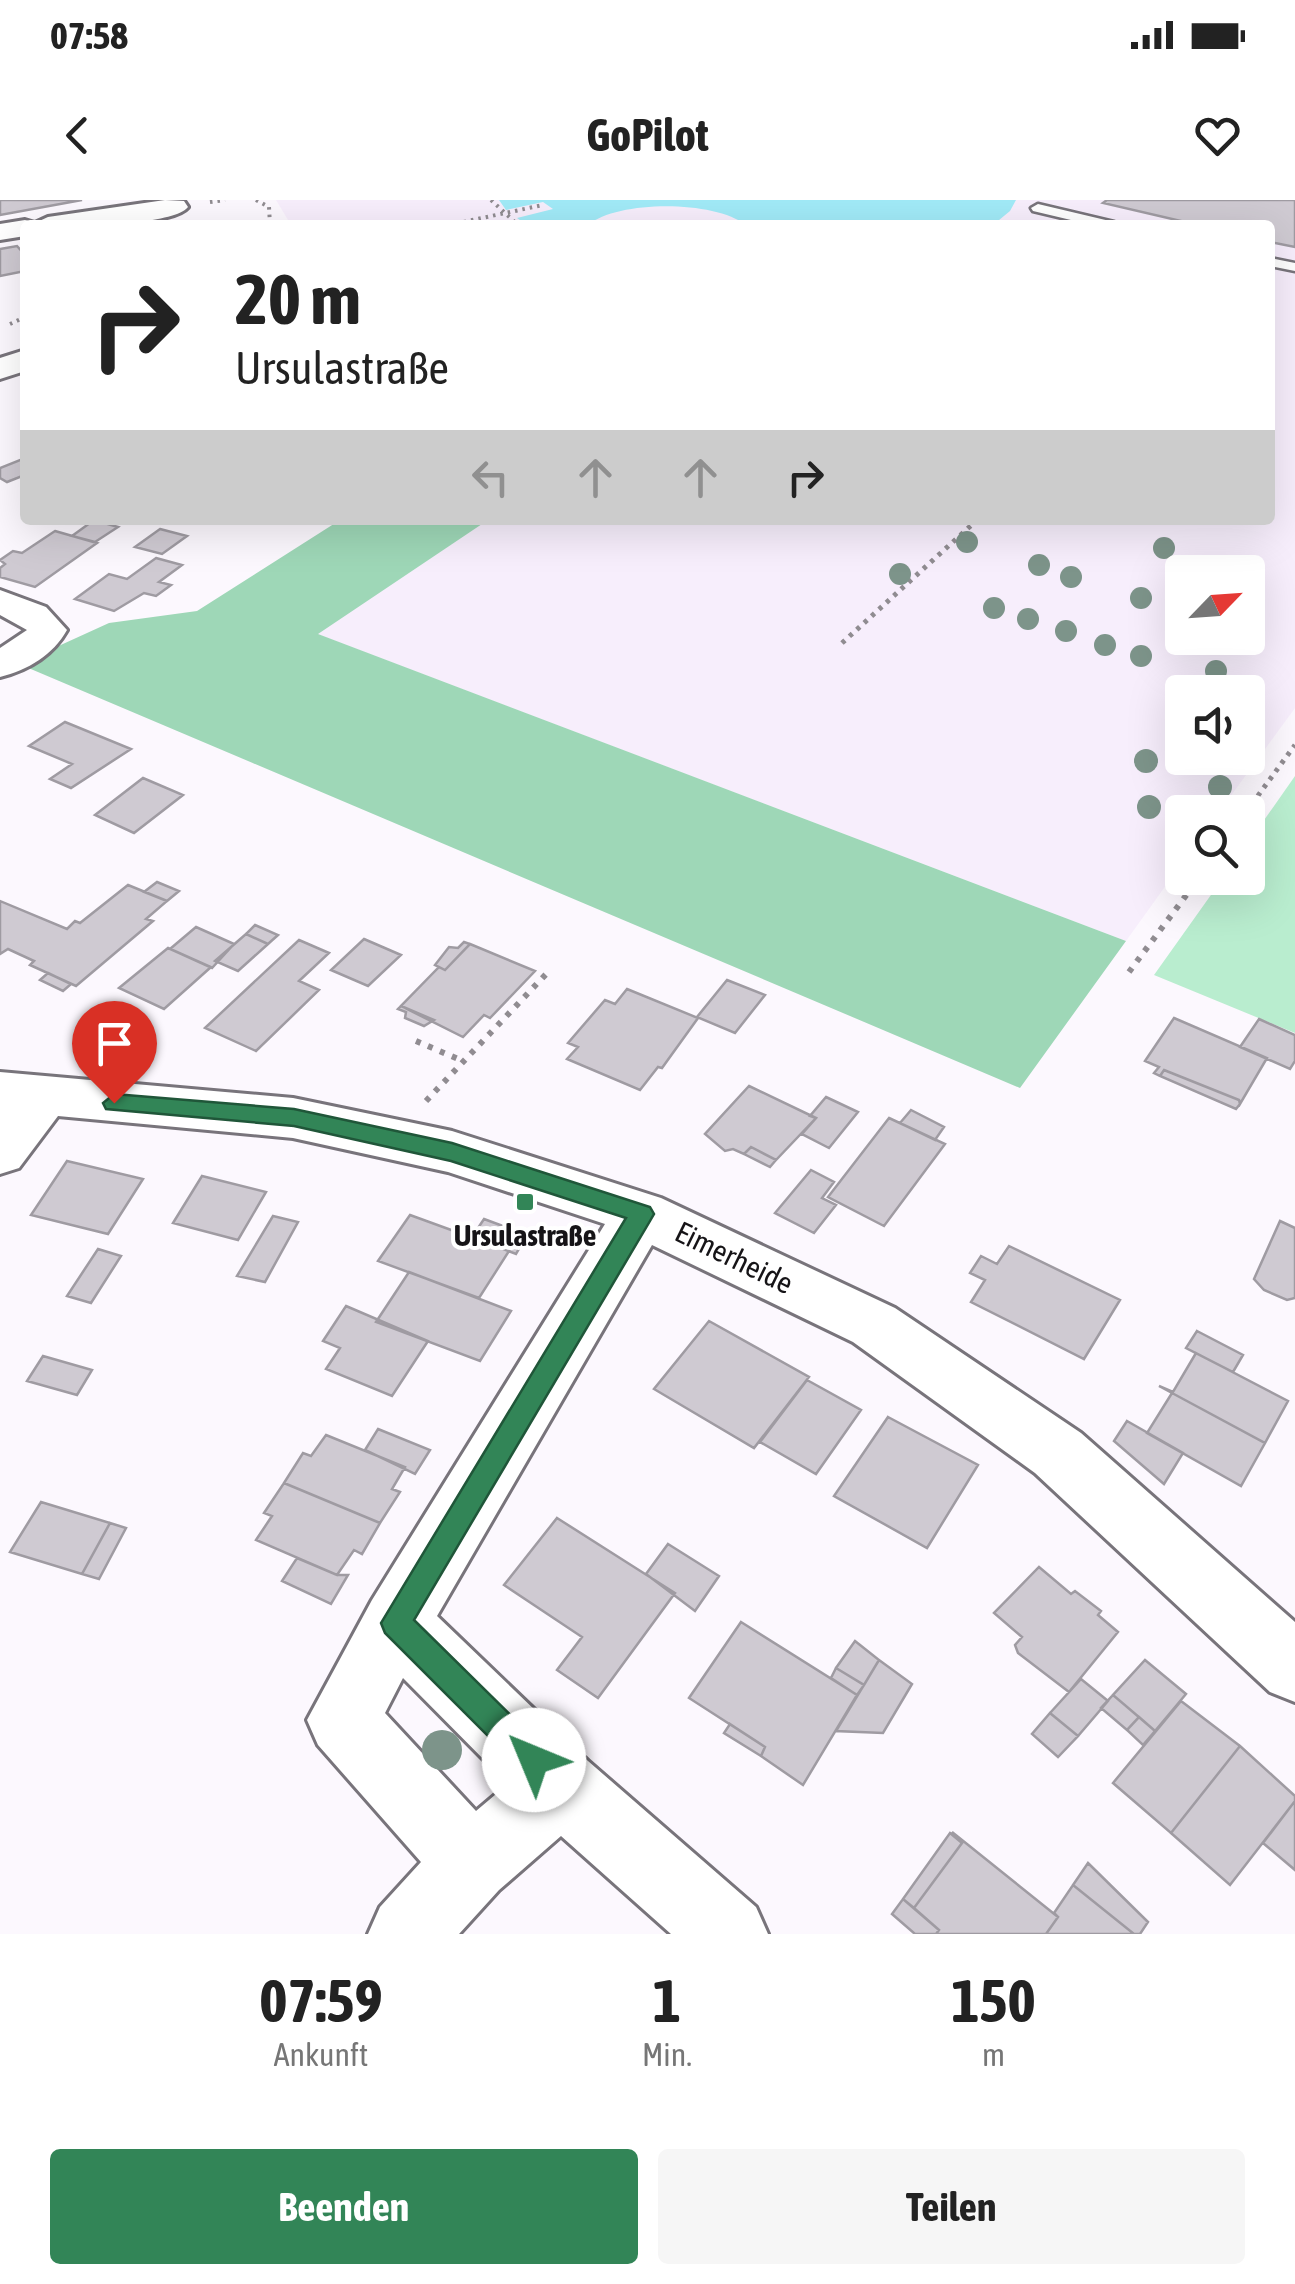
<!DOCTYPE html>
<html lang="de">
<meta charset="utf-8">
<style>
:root{--surface:#fff;--page:#f6f6f6;--text:#222;--muted:#767676;--accent:#328557}
body{margin:0;font-family:"Asap Condensed",sans-serif;background:var(--page);color:var(--text);height:100vh;display:flex;flex-direction:column;font-size:38px;white-space:nowrap}
*{box-sizing:border-box;margin:0}
p{font-size:32px;color:var(--muted)}
.icon{flex:none;width:55px;height:55px;fill:none;stroke:currentColor;stroke-width:2;stroke-linecap:round;stroke-linejoin:round}
.map{position:relative;height:1734px;overflow:hidden}
.sheet{display:flex;flex-direction:column;background:var(--surface);flex:1}
.sheet>*{flex:none}
.hud{position:absolute;left:20px;top:20px;width:1255px;height:305px;border-radius:10px;box-shadow:0 10px 40px #0002;background:#fff;color:var(--text);overflow:hidden}
.needle{width:65px;rotate:65deg}
.controls{position:absolute;left:1165px;top:355px;display:grid;gap:20px}
.controls a{display:grid;place-items:center;width:100px;height:100px;border-radius:10px;background:var(--surface);box-shadow:0 10px 40px #0002;font-size:50px}
.pin{position:absolute;display:grid;place-items:center;width:85px;height:85px;color:#fff;margin:-102px -42px;border-radius:50% 50% 50% 0;rotate:-45deg;box-shadow:0 0 10px #0007}
.pin .icon{rotate:45deg}
.me{position:absolute;width:110px;margin:-55px;rotate:315deg;stroke-linejoin:round;filter:drop-shadow(0 0 8px #0008)}
.turn{display:flex;align-items:center;gap:35px;height:210px;padding:0 50px;font-size:45px}
.turn .icon{width:130px;height:130px;stroke-width:2.5}
.turn b{display:block;font-size:70px;line-height:85px}
.lanes{display:flex;align-items:center;height:95px;padding:0 50px;background:#0003;justify-content:center;gap:50px;direction:ltr}
.lanes .off{opacity:.35}
.eta{display:flex;justify-content:space-evenly;align-items:center;height:170px;text-align:center}
.eta b{font-size:60px;font-weight:700;line-height:70px}
.cta{display:flex;gap:20px;margin-top:auto;padding:20px 50px}
.cta a{flex:1;height:115px;border-radius:10px;background:var(--accent);color:#fff;font-size:40px;font-weight:700;line-height:115px;text-align:center}
.cta a+a{background:var(--page);color:var(--text)}
.status{display:flex;justify-content:space-between;align-items:center;height:70px;padding:0 50px;background:var(--surface);direction:ltr}
.status svg{height:28px;fill:currentColor}
header{display:flex;justify-content:space-between;align-items:center;height:130px;padding:0 50px;background:var(--surface);font-size:45px;font-weight:700}
.map>svg:first-child{display:block}
.built{fill:#f7eefc;fill-rule:evenodd}
.green{fill:#b9edcf}
.forest{fill:#9ed7b7}
.water{fill:#a1eaf7}
.building{fill:#cfcad2;stroke:#9f9ba2;stroke-width:2.5}
.lines{fill:none;stroke-linecap:round;stroke-linejoin:round}
.lane-casing{stroke:#78747b;stroke-width:5}
.street-casing{stroke:#78747b;stroke-width:6}
.path-far2{stroke:#908c91;stroke-width:4;stroke-dasharray:2.5 5;stroke-linecap:butt}
.path-far1{stroke:#908c91;stroke-width:5;stroke-dasharray:4 6;stroke-linecap:butt}
.path{stroke:#908c91;stroke-width:6;stroke-dasharray:5 8;stroke-linecap:butt}
.lane{fill:#fff;fill-rule:evenodd}
.street{fill:#fff;fill-rule:evenodd}
.tree{fill:#7d948a}
.route{fill:#328557;stroke:#205639;stroke-width:2.5}
.poi-dot{fill:#328557;stroke:#fff;stroke-width:4}
.labels{text-anchor:middle;stroke-width:8;stroke-linejoin:round;paint-order:stroke}
.poi-label{font-size:30px;font-weight:bold;fill:#161417;stroke:#fff}
.street-label{font-size:30px;fill:#161417;stroke:#fff}
</style>
<div class="status"><b>07:58</b><svg viewBox="0 0 49 12"><path d="M0 12V9h3v3zM5 12V6h3v6zM10 12V3h3v9zM15 12V0h3v12zM26 1h20v11H26zM47 4h2v5h-2z"/></svg></div>
<header><svg class="icon" aria-label="back" viewBox="0 0 24 24"><path d="M15 5l-7 7 7 7"/></svg>GoPilot<svg class="icon" aria-label="heart" viewBox="0 0 24 24"><path d="M12 20l-8-8c-3-5 5-10 8-4 3-6 11-1 8 4z"/></svg></header>
<div class="map">
<svg width="1295" height="1734" viewBox="0 0 1295 1734">
<rect width="100%" height="100%" fill="#fcf8fe"/>
<path class="built" d="M276,0H1295V508L1219,612H1182V663L1126,741L317,434L488,320H1270V25H291ZM1182,372H1248V438H1182ZM1182,492H1248V558H1182Z"/>
<path class="green" d="M1295,576V833L1154,775L1223,678H1248V643Z"/>
<path class="forest" d="M340,320H488L318,434L1126,741L1020,888L19,464L109,423L197,411Z"/>
<path class="water" d="M499,0H1016L1010,11L993,25H746C714,0 618,0 588,25H527L517,18L553,9L543,2L506,10Z"/>
<path class="building" d="M0,0H82L0,15Z
M1107,0H1295V47L1270,42V25H1198L1103,3Z
M17,46L25,55V71L0,76V49Z
M25,258V275L7,282L0,278V268Z
M94,320L118,327L95,342L72,336Z
M160,329L187,336L162,354L135,347Z
M55,331L97,343L35,387L0,377V368L5,364L0,360L13,351L22,353Z
M156,358L182,365L159,382L171,385L156,396L144,393L114,411L75,399L109,374L127,379Z
M65,522L131,549L71,588L50,579L72,564L29,546Z
M143,578L183,595L134,633L95,615Z
M157,682L179,691L167,701L144,692Z
M128,685L167,701L146,719L153,721L76,786L30,765L34,761L8,749L0,754V701L67,729L75,721L80,723Z
M255,725L278,735L268,744L246,734Z
M196,727L234,744L212,768L170,749Z
M246,734L268,744L238,771L215,761Z
M364,739L401,755L368,786L331,770Z
M299,740L329,753L299,781L319,790L256,851L205,828Z
M464,742L470,744L445,770L435,765L449,747L458,748Z
M470,744L535,771L490,818L484,815L463,837L401,806L439,767L445,770Z
M168,748L211,767L164,809L119,788Z
M48,773L71,784L63,791L40,780Z
M727,780L765,795L735,833L697,817Z
M627,789L698,818L662,868L658,867L640,890L567,859L578,847L568,843L605,800L615,804Z
M401,806L434,820L424,826L405,818L406,812L398,809Z
M1174,818L1267,858L1240,904L1239,900L1164,870L1160,876L1154,873L1159,867L1145,861Z
M1259,819L1295,835V861L1290,869L1240,847Z
M1164,870L1239,900L1240,904L1236,909L1160,876Z
M749,886L816,918L776,960L751,947L744,954L733,949L725,951L705,934Z
M826,897L858,912L829,948L802,934L816,918L810,916Z
M911,910L944,927L935,940L900,923Z
M889,918L945,944L884,1026L828,997Z
M751,947L776,960L770,967L744,954Z
M67,961L143,979L108,1034L31,1015Z
M811,970L834,982L822,998L836,1005L814,1033L775,1013Z
M202,976L266,992L238,1040L173,1023Z
M410,1015L509,1051L479,1098L378,1061Z
M273,1016L298,1022L265,1082L237,1076Z
M484,1019L527,1035L516,1054L472,1037Z
M1280,1021L1295,1028V1098L1287,1100L1264,1090L1254,1079Z
M1009,1046L1120,1100L1084,1159L971,1102L985,1080L970,1073L981,1056L997,1064Z
M98,1049L121,1056L91,1103L67,1096Z
M409,1072L511,1111L480,1161L376,1122Z
M346,1106L428,1141L392,1196L326,1169L340,1148L323,1141Z
M709,1121L809,1177L754,1248L654,1189Z
M1197,1131L1243,1155L1233,1172L1186,1148Z
M1196,1153L1288,1201L1265,1243L1159,1186L1173,1192Z
M43,1156L92,1170L77,1195L27,1181Z
M807,1180L861,1210L816,1274L760,1242Z
M1172,1193L1265,1243L1241,1286L1147,1233Z
M888,1217L978,1265L927,1348L834,1296Z
M1127,1221L1183,1253L1164,1284L1114,1241Z
M378,1229L430,1250L415,1274L365,1250Z
M326,1235L405,1267L392,1289L400,1292L380,1323L284,1283L303,1253L311,1256Z
M284,1283L380,1323L362,1354L354,1350L337,1375L256,1340L272,1316L264,1313Z
M41,1302L110,1323L82,1374L10,1352Z
M557,1318L675,1393L598,1498L557,1470L582,1437L504,1385Z
M110,1323L126,1328L99,1379L82,1374Z
M668,1344L719,1376L695,1411L646,1374Z
M297,1358L337,1375H348L331,1404L282,1381Z
M1039,1367L1071,1394L1075,1391L1101,1411L1098,1415L1118,1432L1069,1492L1018,1453L1015,1445L1022,1437L994,1413Z
M741,1422L857,1495L803,1585L761,1556L765,1547L689,1498Z
M855,1441L879,1460L864,1485L836,1468Z
M879,1460L912,1484L883,1533L836,1531Z
M1145,1460L1186,1494L1155,1531L1113,1495Z
M836,1468L864,1485L857,1495L831,1478Z
M1081,1479L1108,1501L1078,1536L1050,1513Z
M1113,1495L1139,1517L1127,1530L1101,1508Z
M1181,1501L1240,1546L1171,1633L1113,1583Z
M1050,1513L1078,1536L1058,1557L1032,1534Z
M1139,1517L1155,1531L1143,1545L1127,1530Z
M730,1524L765,1547L761,1556L724,1533Z
M1240,1546L1295,1596V1601L1230,1685L1171,1633Z
M1295,1601V1670L1263,1643Z
M952,1632L1058,1717L1046,1734H936L939,1730L914,1708L962,1643Z
M950,1633L962,1643L914,1708L903,1699Z
M1088,1663L1148,1722L1140,1734H1134L1073,1685Z
M1073,1685L1134,1734H1046L1058,1717L1054,1713Z
M903,1699L939,1730L936,1734H915L892,1714Z"/>
<g class="lines">
<defs>
<path id="lane" d="M1038,4L1114,22L1116,25H1092L1033,11L1031,8Z
M1270,58L1295,63V71L1270,66Z"/>
<path id="street" d="M165,0L184,1L188,7C171,28 55,25 25,25V36L0,40V24L25,20L35,23L48,17Z
M25,150V171L0,179V158Z
M0,390L46,407L67,430C53,455 28,470 0,477V448L27,430L0,415Z
M0,872L293,898L452,931L661,998L895,1108L1081,1233L1295,1422V1502L1270,1492L1035,1273L853,1142L652,1045L437,1416L588,1561L756,1707L768,1734H671L561,1636L499,1690L459,1734H368L380,1707L421,1662L318,1545L307,1520L372,1400L605,1024L448,972L293,938L58,916L19,968L0,974ZM403,1478L508,1584L476,1611L385,1513Z"/>
</defs>
<use href="#lane" class="lane-casing"/>
<use href="#street" class="street-casing"/>
<path class="path-far2" d="M256,0L269,7L270,25
M491,0L518,25
M210,2L225,0
M449,25L543,5
M10,124L25,117"/>
<path class="path-far1" d="M842,443L977,320
M1246,612L1295,545"/>
<path class="path" d="M1129,772L1199,678
M416,841L463,861
M426,901L549,771"/>
<use href="#lane" class="lane"/>
<use href="#street" class="street"/>
</g>
<g class="tree">
<circle cx="967" cy="342" r="11"/>
<circle cx="1164" cy="348" r="11"/>
<circle cx="1039" cy="365" r="11"/>
<circle cx="900" cy="374" r="11"/>
<circle cx="1071" cy="377" r="11"/>
<circle cx="1141" cy="398" r="11"/>
<circle cx="994" cy="408" r="11"/>
<circle cx="1028" cy="419" r="11"/>
<circle cx="1066" cy="431" r="11"/>
<circle cx="1105" cy="445" r="11"/>
<circle cx="1141" cy="456" r="11"/>
<circle cx="1216" cy="471" r="11"/>
<circle cx="1146" cy="561" r="12"/>
<circle cx="1220" cy="587" r="12"/>
<circle cx="1149" cy="607" r="12"/>
<circle cx="442" cy="1550" r="20"/>
</g>
<path class="route" d="M114,894L294,909L452,943L650,1007L654,1014L650,1021L414,1420L545,1549L550,1560L545,1571L534,1575L523,1571L385,1433L381,1423L626,1018L451,961L294,926L106,909L103,903Z"/>
<rect class="poi-dot" x="515" y="992" width="20" height="20" rx="5"/>
<g class="labels">
<g class="poi-label">
<text x="525" y="1046">Ursulastraße</text>
</g>
<g class="street-label">
<text transform="translate(734 1058) rotate(26)" y="10">Eimerheide</text>
</g>
</g>
</svg>
<div class="controls">
<a><svg class="needle" viewBox="-14 -14 28 28"><path d="M0-13l5 13h-10z" fill="#e53935"/><path d="M0 13l5-13h-10z" fill="#767676"/></svg></a>
<a><svg class="icon" aria-label="sound" viewBox="0 0 24 24"><path d="M4 9h4l5-4v14l-5-4H4zM17 9q2 3 0 6"/></svg></a>
<a><svg class="icon" aria-label="search" viewBox="0 0 24 24"><circle cx="10" cy="10" r="6"/><path d="M15 15l6 6"/></svg></a>
</div>
<div class="pin" style="left:114px;top:903px;background:#d93025"><svg class="icon" aria-label="arrive" viewBox="0 0 24 24"><path d="M6 21V4h12l-3 4 3 4H6"/></svg></div>
<svg class="me" style="left:534px;top:1560px" viewBox="-20 -20 40 40"><circle r="19" fill="#fff"/><path d="M0-13L10 11 0 6-10 11z" fill="#328557"/></svg>
<div class="hud">
<div class="turn"><svg class="icon" aria-label="right" viewBox="0 0 24 24"><path d="M7 20v-9h11M14 6l5 5-5 5"/></svg><div><b>20 m</b>Ursulastraße</div></div>
<div class="lanes"><svg class="icon off" aria-label="left" viewBox="0 0 24 24"><path d="M17 20v-9H6M10 6l-5 5 5 5"/></svg><svg class="icon off" aria-label="ahead" viewBox="0 0 24 24"><path d="M12 20V5M6 11l6-6 6 6"/></svg><svg class="icon off" aria-label="ahead" viewBox="0 0 24 24"><path d="M12 20V5M6 11l6-6 6 6"/></svg><svg class="icon" aria-label="right" viewBox="0 0 24 24"><path d="M7 20v-9h11M14 6l5 5-5 5"/></svg></div>
</div>
</div>
<section class="sheet">
<div class="eta">
<div><b>07:59</b><p>Ankunft</p></div>
<div><b>1</b><p>Min.</p></div>
<div><b>150</b><p>m</p></div>
</div>
<div class="cta"><a>Beenden</a><a>Teilen</a></div>
</section>
